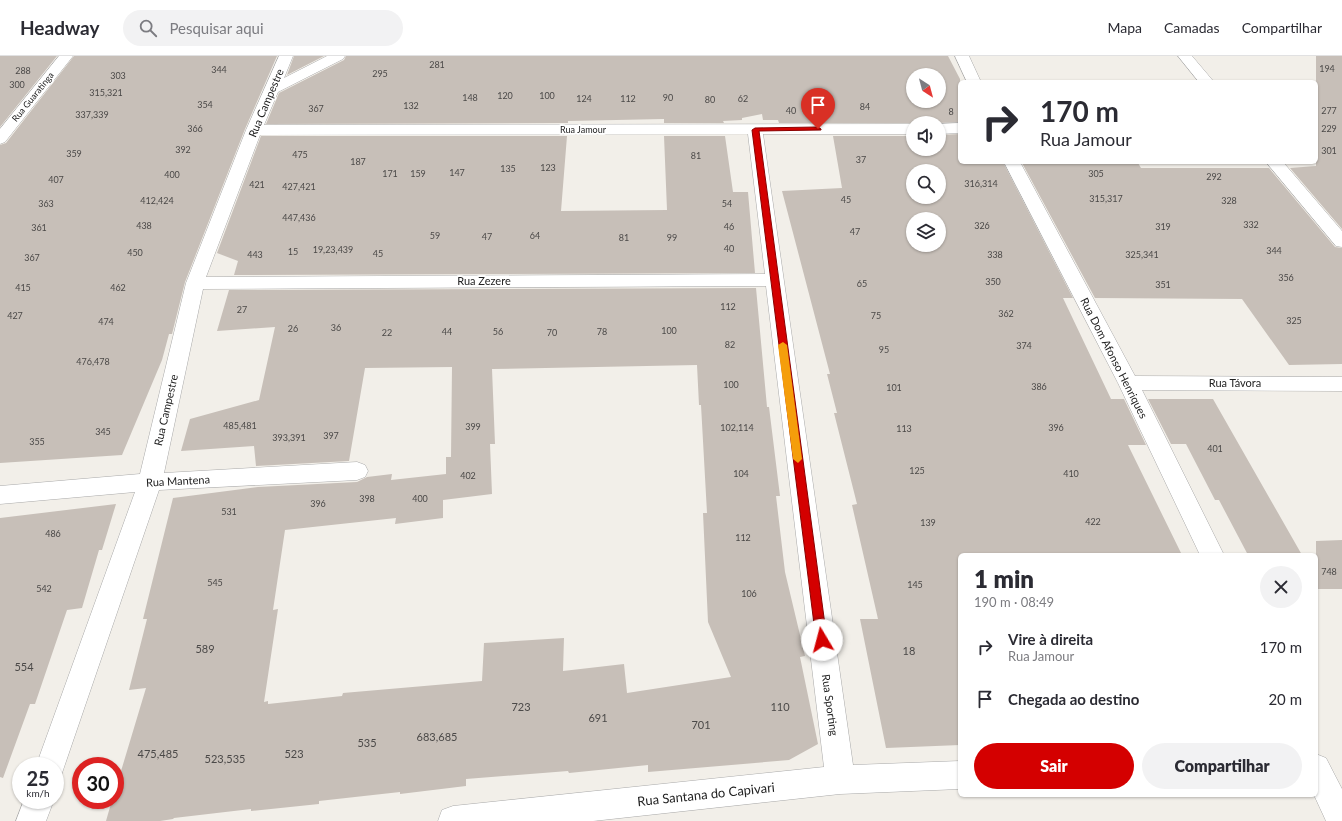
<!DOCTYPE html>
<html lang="pt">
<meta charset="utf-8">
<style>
:root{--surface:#fff;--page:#f2f2f3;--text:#2b2b33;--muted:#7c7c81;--line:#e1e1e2;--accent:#d40000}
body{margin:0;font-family:Lato,sans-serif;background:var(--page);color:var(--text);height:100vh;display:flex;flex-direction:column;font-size:15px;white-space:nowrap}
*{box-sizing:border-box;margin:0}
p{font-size:13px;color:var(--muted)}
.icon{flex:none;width:22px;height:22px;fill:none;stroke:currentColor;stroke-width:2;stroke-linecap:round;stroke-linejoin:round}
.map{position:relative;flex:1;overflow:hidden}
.side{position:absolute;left:958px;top:497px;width:360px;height:244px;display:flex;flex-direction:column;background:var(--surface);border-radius:6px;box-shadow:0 1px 3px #0004}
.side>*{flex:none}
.top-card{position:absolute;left:958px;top:24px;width:360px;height:84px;border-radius:6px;box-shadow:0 1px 3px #0004;background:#fff;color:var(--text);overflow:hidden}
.needle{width:26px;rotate:144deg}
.tools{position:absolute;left:906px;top:12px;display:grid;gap:8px}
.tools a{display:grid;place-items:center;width:40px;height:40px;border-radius:50%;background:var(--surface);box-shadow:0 1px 3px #0004;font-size:20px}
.speed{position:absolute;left:12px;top:701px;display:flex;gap:8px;font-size:20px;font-weight:700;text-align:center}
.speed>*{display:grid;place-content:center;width:52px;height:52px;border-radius:50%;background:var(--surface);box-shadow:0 1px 3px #0004;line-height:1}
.speed small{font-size:10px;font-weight:400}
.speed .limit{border:6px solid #d22;background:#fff;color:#111}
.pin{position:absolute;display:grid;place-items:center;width:34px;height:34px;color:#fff;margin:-41px -17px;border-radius:50% 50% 50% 0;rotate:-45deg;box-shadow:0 0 4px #0007}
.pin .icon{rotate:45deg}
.me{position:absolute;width:44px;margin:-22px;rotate:352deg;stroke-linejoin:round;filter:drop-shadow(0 0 3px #0008)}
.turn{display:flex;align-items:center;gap:14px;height:84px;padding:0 16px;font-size:18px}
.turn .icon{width:52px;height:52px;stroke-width:2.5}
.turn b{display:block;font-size:28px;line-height:34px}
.round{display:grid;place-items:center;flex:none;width:42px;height:42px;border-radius:21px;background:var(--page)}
.headline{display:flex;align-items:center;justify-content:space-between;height:68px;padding:0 16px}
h1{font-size:24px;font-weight:800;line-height:30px}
.button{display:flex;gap:8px;margin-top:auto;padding:8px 16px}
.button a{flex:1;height:46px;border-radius:24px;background:var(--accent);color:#fff;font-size:16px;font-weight:800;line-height:46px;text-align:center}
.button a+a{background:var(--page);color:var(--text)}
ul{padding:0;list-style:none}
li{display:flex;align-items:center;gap:12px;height:52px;padding:0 16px}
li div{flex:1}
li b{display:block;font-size:15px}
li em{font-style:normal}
header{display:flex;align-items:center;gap:24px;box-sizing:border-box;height:56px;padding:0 20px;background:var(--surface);border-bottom:1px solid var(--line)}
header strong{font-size:19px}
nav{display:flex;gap:22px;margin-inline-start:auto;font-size:14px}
.search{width:280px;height:36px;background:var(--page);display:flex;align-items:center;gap:10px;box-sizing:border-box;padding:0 14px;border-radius:22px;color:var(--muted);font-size:15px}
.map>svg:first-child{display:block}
.building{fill:#c7bfb8;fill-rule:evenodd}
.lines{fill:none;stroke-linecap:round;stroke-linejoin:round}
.minor-casing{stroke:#a9a9a9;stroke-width:1}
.minor{fill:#fff;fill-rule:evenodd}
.route{fill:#d40000;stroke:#8a0000}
.slow{fill:#f59e0b}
.labels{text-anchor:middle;stroke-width:3.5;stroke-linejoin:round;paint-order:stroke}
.number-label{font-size:9px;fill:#4b4948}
.far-street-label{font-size:9px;fill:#222;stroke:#fff}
.street-label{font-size:11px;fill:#222;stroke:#fff}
.near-number-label{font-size:11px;fill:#4b4948}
.near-street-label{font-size:13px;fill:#222;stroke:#fff}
</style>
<header>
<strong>Headway</strong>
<div class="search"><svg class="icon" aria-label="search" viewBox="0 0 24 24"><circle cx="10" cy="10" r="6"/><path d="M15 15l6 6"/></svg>Pesquisar aqui</div>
<nav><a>Mapa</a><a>Camadas</a><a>Compartilhar</a></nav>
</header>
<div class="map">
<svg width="1342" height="765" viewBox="0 0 1342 765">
<rect width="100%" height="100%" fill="#f2efe9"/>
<path class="building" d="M0,0H57L0,71Z
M74,0H277L245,73L185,226L172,278H169L162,304L122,399L0,407V89L6,87Z
M294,0H324L287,19Z
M346,0H948L960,23V66L938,67H779L778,64H763L762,58L742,62V64L723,65L724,67H664V63L568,65V67L266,68L279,37L344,4ZM913,19H939V45H913Z
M1316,0H1342V173L1290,112L1316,110Z
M960,78V106H1003L1073,242H1063L1111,343H1124L1146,389H1128L1182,499H960V689L886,692L860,563H878L852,449L857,448L834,357H837L827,318H830L782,135L842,132L833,80H913V93H939V79ZM913,115H939V141H913ZM913,163H939V189H913Z
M261,80H567L561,155L667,154L664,80H725L733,136H748L755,217L234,219L238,205L217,197Z
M1022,107H1138L1141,112H1269L1335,191L1342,192V308L1289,309L1242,243L1095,242Z
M756,232L767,351H769L780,440H776L785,516L805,600L800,601L818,688L789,704L648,716V709L569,717L568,715L466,723V730L400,738V736L319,745V748L251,755V753L174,762L173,763L160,765H106L112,744H115V735L146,632L129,634L147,563H143L173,442L258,431L357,426L367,421L392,418L391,424L446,418V401H451L452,311L365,312L349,405L256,410L254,390L181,395L190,363L259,344L275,271L217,275L229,234ZM697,309L699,349H701L707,457H703L708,566L731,621L627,637L624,608L563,615L564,582L484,587L482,625L343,637L342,640L268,648V645L264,646L278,553L273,554L285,474L396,462L395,468L443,462V444L492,438L490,388H495L492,313Z
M1148,343H1213L1302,499H1248L1219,444H1215L1186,388H1171Z
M116,448L102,494H99L82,552L67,554L35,648H30L3,722L0,721V462Z
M1342,484V533H1316V485Z"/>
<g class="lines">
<defs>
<path id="minor" d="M59,0H73L5,86L0,88V73Z
M279,0H293L284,22L327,0H345L343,3L278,36L264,69L913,68V78H763L853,709L960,705V733L840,738L593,765H438L442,754L453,750L824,711L766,230L203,233L164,417L357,406L365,409L368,415L365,421L357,424L159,434L61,720L55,722V710H36L135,436L0,448V430L140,418L186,227L246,74ZM748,78L765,218L206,221L260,79Z
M955,0H969L981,26H967Z
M1178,0H1192L1214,26H1199Z
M960,67V77L939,78V68Z
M1004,106H1020L1135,320L1342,321V335L1142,334L1224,499H1200L1118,327Z
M1266,106H1283L1342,175V191L1336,190Z
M1316,698L1326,702L1342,733V765H1326L1314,739H1316Z
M24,744H54L46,765H16Z"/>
</defs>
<use href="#minor" class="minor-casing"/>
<use href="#minor" class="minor"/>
</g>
<path class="route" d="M818,71L821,73V74L759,75L827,584L825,587L822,588L818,587L816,584L752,74L755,72Z"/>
<path class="slow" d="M783,286L787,289L802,403L798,407L793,403L778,289Z"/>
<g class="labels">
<g class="number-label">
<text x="437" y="12">281</text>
<text x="1327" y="16">194</text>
<text x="219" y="17">344</text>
<text x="23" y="18">288</text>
<text x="380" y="21">295</text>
<text x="118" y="23">303</text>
<text x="17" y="32">300</text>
<text x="106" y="40">315,321</text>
<text x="505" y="43">120</text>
<text x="547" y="43">100</text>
<text x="470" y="45">148</text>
<text x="668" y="45">90</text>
<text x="584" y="46">124</text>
<text x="628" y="46">112</text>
<text x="743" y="46">62</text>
<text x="710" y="47">80</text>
<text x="205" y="52">354</text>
<text x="411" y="53">132</text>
<text x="865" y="54">84</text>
<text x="316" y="56">367</text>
<text x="791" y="58">40</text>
<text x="1329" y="58">277</text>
<text x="951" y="59">8</text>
<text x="92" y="62">337,339</text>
<text x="195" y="76">366</text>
<text x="1329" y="76">229</text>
<text x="183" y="97">392</text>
<text x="1329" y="98">301</text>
<text x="74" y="101">359</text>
<text x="300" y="102">475</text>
<text x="696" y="103">81</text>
<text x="861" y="107">37</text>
<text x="358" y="109">187</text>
<text x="548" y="115">123</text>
<text x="508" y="116">135</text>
<text x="457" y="120">147</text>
<text x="390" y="121">171</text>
<text x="418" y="121">159</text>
<text x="1096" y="121">305</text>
<text x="172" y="122">400</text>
<text x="1214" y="124">292</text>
<text x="56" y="127">407</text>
<text x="981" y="131">316,314</text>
<text x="257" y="132">421</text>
<text x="299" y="134">427,421</text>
<text x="1106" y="146">315,317</text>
<text x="846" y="147">45</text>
<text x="157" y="148">412,424</text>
<text x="1229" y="148">328</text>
<text x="46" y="151">363</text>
<text x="727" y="151">54</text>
<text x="299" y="165">447,436</text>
<text x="1251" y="172">332</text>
<text x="144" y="173">438</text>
<text x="982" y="173">326</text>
<text x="729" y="174">46</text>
<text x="1163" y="174">319</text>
<text x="39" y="175">361</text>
<text x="855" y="179">47</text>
<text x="435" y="183">59</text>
<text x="535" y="183">64</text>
<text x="487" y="184">47</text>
<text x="624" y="185">81</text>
<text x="672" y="185">99</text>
<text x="729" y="196">40</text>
<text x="333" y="197">19,23,439</text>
<text x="1274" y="198">344</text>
<text x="293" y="199">15</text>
<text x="135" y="200">450</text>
<text x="378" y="201">45</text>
<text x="255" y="202">443</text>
<text x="995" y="202">338</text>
<text x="1142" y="202">325,341</text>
<text x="32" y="205">367</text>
<text x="1286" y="225">356</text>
<text x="993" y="229">350</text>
<text x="862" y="231">65</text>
<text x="1163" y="232">351</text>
<text x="23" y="235">415</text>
<text x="118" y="235">462</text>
<text x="728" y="254">112</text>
<text x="242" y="257">27</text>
<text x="1006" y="261">362</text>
<text x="15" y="263">427</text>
<text x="876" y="263">75</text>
<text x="1294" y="268">325</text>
<text x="106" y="269">474</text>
<text x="336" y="275">36</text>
<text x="293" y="276">26</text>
<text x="669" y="278">100</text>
<text x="447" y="279">44</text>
<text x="498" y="279">56</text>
<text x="602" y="279">78</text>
<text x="387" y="280">22</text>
<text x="552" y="280">70</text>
<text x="730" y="292">82</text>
<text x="1024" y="293">374</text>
<text x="884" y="297">95</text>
<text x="93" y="309">476,478</text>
<text x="731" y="332">100</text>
<text x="1039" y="334">386</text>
<text x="894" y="335">101</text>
<text x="240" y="373">485,481</text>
<text x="473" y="374">399</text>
<text x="737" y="375">102,114</text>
<text x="1056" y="375">396</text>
<text x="904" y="376">113</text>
<text x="103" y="379">345</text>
<text x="331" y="383">397</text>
<text x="289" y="385">393,391</text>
<text x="37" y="389">355</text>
<text x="1215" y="396">401</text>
<text x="917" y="418">125</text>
<text x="741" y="421">104</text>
<text x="1071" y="421">410</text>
<text x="468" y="423">402</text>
<text x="367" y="446">398</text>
<text x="420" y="446">400</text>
<text x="318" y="451">396</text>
<text x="229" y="459">531</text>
<text x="1093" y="469">422</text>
<text x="928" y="470">139</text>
<text x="53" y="481">486</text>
<text x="743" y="485">112</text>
<text x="1329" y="519">748</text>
<text x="215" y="530">545</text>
<text x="915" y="532">145</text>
<text x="44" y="536">542</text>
<text x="749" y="541">106</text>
</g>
<g class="far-street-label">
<text transform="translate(33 41) rotate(-51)" y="3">Rua Guaratinga</text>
<text x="583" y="77">Rua Jamour</text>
</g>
<g class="street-label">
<text transform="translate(266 47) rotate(-67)" y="4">Rua Campestre</text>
<text x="484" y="229">Rua Zezere</text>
<text transform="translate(1114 302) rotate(63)" y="4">Rua Dom Afonso Henriques</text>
<text x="1235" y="331">Rua Távora</text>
<text transform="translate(166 354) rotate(-77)" y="4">Rua Campestre</text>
<text transform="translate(178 425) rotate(-3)" y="4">Rua Mantena</text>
<text transform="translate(830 649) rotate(82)" y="4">Rua Sporting</text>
</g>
<g class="near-number-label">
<text x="205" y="597">589</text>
<text x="909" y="599">18</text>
<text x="24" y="615">554</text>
<text x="521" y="655">723</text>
<text x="780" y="655">110</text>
<text x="598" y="666">691</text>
<text x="701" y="673">701</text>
<text x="437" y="685">683,685</text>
<text x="367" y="691">535</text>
<text x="158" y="702">475,485</text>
<text x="294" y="702">523</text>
<text x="225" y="707">523,535</text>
</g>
<g class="near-street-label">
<text transform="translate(706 738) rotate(-6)" y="5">Rua Santana do Capivari</text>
</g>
</g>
</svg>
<div class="tools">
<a><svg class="needle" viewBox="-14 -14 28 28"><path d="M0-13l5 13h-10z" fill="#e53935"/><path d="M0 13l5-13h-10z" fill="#7c7c81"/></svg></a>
<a><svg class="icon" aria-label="sound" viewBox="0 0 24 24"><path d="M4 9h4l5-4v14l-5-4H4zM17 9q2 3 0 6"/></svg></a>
<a><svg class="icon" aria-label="search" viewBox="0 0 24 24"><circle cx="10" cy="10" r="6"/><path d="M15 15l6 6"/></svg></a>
<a><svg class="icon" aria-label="layers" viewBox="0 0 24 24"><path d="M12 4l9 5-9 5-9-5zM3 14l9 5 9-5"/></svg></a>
</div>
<div class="speed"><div>25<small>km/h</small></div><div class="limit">30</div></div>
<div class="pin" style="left:818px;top:73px;background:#d93025"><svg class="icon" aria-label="arrive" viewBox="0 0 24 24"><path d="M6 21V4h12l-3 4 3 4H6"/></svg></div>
<svg class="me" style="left:822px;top:584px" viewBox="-20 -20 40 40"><circle r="19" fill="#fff"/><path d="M0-13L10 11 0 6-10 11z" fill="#d40000"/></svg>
<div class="top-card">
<div class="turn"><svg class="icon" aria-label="right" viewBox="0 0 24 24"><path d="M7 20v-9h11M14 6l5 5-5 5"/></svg><div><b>170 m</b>Rua Jamour</div></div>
</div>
<section class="side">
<div class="headline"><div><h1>1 min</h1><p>190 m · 08:49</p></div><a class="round"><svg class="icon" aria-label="close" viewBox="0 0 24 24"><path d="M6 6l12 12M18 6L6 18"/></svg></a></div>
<ul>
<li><svg class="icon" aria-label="right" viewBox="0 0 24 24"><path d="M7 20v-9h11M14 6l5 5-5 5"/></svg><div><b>Vire à direita</b><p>Rua Jamour</p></div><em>170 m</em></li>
<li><svg class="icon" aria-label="arrive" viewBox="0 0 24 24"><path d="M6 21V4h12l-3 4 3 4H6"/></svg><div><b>Chegada ao destino</b></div><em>20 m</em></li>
</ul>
<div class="button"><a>Sair</a><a>Compartilhar</a></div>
</section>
</div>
